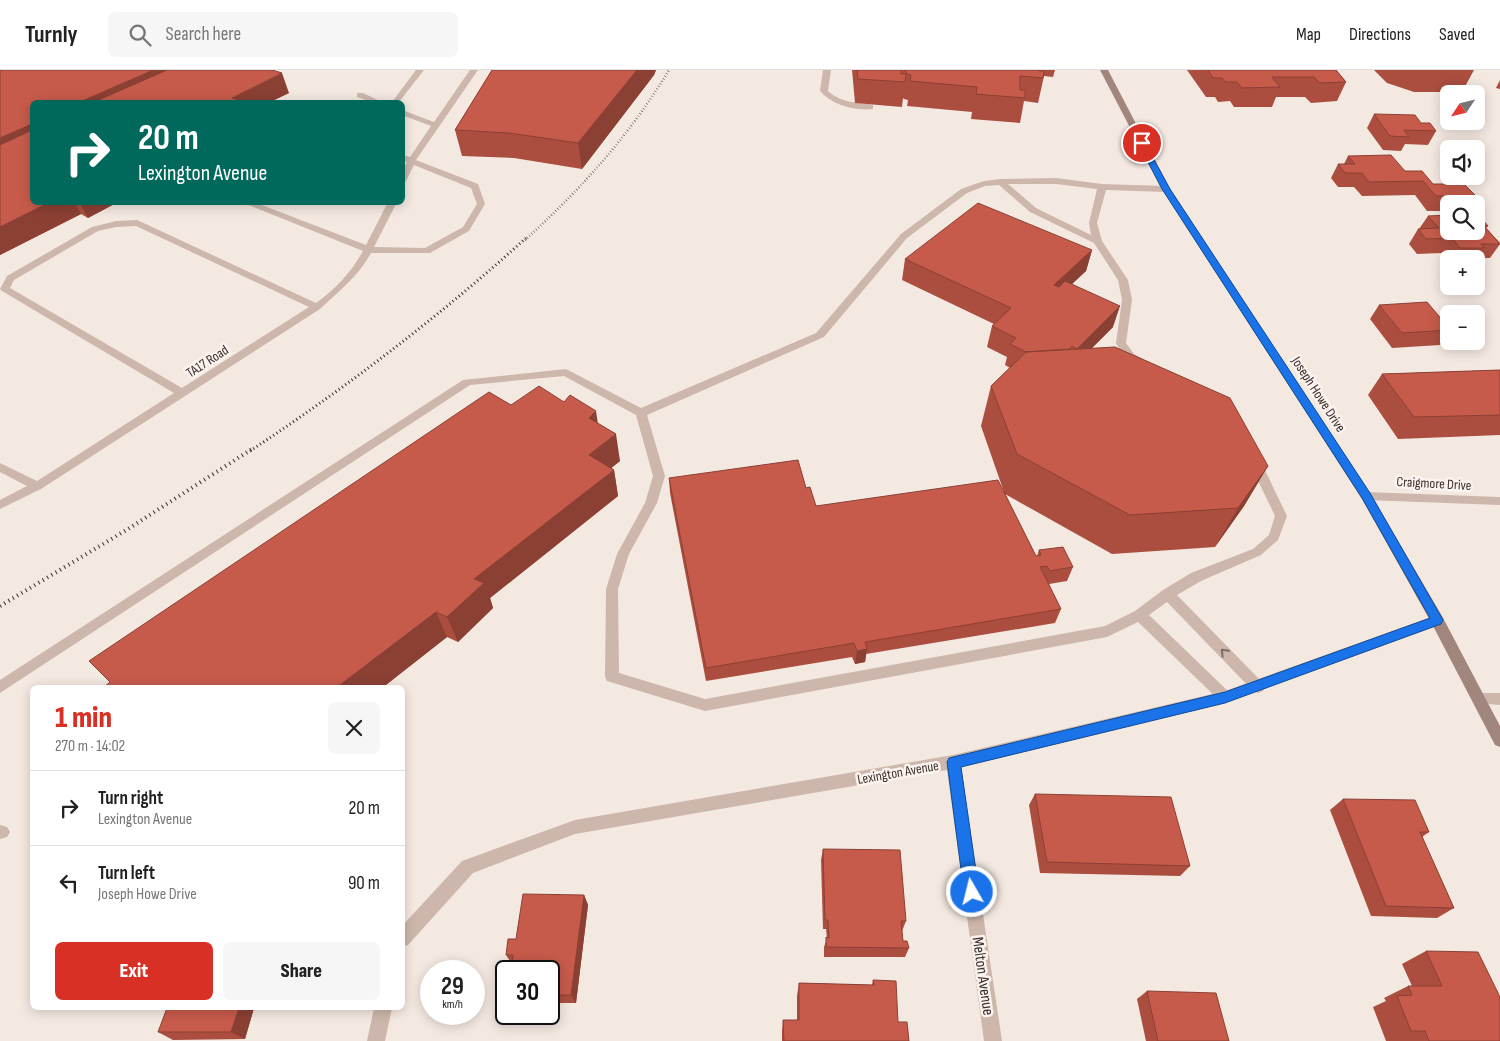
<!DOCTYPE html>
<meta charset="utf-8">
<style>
:root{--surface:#fff;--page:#f6f6f6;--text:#222;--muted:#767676;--line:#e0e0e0;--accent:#d93025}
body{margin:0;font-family:"Sofia Sans Condensed",sans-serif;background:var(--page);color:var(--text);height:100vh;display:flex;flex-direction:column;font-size:19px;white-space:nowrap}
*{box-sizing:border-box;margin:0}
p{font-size:16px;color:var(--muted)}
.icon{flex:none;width:28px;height:28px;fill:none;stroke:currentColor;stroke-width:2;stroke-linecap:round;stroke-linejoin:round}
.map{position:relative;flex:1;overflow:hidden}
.side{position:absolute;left:30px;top:615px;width:375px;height:325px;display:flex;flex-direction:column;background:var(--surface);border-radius:8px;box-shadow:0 2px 12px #0003}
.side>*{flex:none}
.guide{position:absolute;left:30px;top:30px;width:375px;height:105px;border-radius:8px;box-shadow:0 2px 12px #0003;background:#00695c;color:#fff;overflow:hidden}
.needle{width:32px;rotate:235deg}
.controls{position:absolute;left:1440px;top:15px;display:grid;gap:10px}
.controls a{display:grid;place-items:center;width:45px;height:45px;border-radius:8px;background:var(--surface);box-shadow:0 2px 12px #0003;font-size:25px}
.speed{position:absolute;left:420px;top:890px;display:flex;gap:10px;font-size:25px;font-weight:700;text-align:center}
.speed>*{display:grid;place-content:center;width:65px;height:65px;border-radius:50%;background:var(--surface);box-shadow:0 2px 12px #0003;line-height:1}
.speed small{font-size:12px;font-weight:400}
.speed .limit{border:2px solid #111;border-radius:8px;background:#fff;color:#111}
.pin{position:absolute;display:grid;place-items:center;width:42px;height:42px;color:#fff;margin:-21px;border:2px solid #fff;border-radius:50%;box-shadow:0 1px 5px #0007}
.me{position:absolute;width:55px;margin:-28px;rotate:352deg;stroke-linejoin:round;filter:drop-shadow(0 0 4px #0008)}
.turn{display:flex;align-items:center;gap:18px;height:105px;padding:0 25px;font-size:22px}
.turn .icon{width:65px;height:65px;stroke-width:2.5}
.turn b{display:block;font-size:35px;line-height:42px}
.round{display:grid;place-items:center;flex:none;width:52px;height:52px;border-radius:8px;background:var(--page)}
.headline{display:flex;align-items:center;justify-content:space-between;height:85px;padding:0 25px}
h1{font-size:30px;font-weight:800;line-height:38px;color:var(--accent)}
.button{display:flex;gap:10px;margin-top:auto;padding:10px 25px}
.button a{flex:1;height:58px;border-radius:8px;background:var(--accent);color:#fff;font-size:20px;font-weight:800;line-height:58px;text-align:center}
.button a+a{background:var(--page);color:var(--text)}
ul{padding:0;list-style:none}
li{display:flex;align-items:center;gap:15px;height:75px;padding:0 25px;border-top:1px solid var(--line)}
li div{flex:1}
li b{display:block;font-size:19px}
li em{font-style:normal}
header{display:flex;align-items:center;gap:30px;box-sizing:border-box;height:70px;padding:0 25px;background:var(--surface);border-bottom:1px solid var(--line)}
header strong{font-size:24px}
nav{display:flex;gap:28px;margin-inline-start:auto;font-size:18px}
.search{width:350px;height:45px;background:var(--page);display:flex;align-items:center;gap:12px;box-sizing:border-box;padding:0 18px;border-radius:8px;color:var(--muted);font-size:19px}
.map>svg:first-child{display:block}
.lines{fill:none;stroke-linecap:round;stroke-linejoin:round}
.lane{fill:#cdb7ac;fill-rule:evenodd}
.street{fill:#cdb7ac;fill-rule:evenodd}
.secondary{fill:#a1867d;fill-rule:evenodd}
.rail-far2{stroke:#3b2e2b;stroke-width:2.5;stroke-dasharray:0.5 2.5;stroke-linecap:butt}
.rail-far1{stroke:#3b2e2b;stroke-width:3;stroke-dasharray:1 3;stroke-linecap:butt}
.rail{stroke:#3b2e2b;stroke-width:4;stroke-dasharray:1 4;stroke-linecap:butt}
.wall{fill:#ab4e40}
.shaded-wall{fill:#8b4034}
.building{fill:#c75b4b;stroke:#8b4034}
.oneway{stroke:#7d6c65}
.route{fill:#1a73e8;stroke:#114b97}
.labels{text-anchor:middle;stroke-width:5;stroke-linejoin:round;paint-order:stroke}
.street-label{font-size:14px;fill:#3b2e2b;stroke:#fbf3ee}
.near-street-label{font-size:16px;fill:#3b2e2b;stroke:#fbf3ee}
</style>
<header>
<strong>Turnly</strong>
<div class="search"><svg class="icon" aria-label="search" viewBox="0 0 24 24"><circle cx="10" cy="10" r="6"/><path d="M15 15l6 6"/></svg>Search here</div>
<nav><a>Map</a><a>Directions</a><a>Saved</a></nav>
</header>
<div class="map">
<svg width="1500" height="971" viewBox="0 0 1500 971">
<rect width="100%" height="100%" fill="#f4e9e1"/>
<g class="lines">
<path class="lane" d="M416,0H424L399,32H392Z
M470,0H478L416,90L478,114L485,134L469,161L430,183H371C358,207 339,221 320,239L41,419L0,439V430L27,416L0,402V393L37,411L174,323L2,221L0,219L7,206L92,157L116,151L137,150L316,233C335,220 352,201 363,181L241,132H254L366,175L388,132H397L374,177L425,178L463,157L477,134L471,118L414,95L406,111L402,113V101L407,92L402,90V85L410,87L431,56L402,45V40L434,52ZM136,156L309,237L182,318L10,218L14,210L98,161L116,157Z
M823,0H831L828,21C841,33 856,32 873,35V39C854,41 832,35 820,21Z
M357,23H363L382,32H372L357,27Z
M1056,108L1102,114L1166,116L1170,119L1166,122L1106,120L1097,153L1102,171L1128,210L1132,230L1126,273L1134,284L1144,290V294C1130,297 1122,283 1116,273L1122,230L1118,210L1094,173L1030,142L999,115L985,116L967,123L907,168L824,267L647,345L665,406L657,433L629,484L618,519L619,603L705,629L1105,556L1135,541L1163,520L1191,503L1253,479L1269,465L1275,446L1249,392L1255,388L1261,392L1287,446L1278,470L1261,485L1201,511L1177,525L1263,613L1265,617L1263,621L1258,623L1253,621L1167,532L1149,545L1230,623L1232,627L1230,631L1225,633L1220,631L1138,552L1107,567L705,641L607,611L605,607L606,519L617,484L645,433L653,406L636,345L564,306L470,315L0,623V610L463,310L566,299L641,338L816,263L901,164L961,119L984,111L1001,109ZM1008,114H1056L1097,119L1089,153L1091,165L1036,138Z
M1480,623H1500V635L1475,633L1473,629L1475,625Z
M0,755L7,757L10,762L7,767L0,769Z"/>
<path class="street" d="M1366,422L1500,427V435L1366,430L1360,426Z
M1437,545L1442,546L1444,550L1442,554L1225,633L961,697L1002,971H984L947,700L575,764L473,803L408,875L402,877V856L462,791L575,750L953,685L1225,621Z
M374,938H392L385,971H367Z"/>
<path class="secondary" d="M1100,0H1108L1170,119L1370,423L1442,546L1500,656V677L1495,675L1432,554L1362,429L1162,119Z"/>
<path class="rail-far2" d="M525,170C581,119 630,65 669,0"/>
<path class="rail-far1" d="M250,381C347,317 440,246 526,168"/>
<path class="rail" d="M0,536L128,459L252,379"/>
</g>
<path class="wall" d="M0,0L289,23L270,32H32V132H118L88,148L81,144L0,185Z
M492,0H656L654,5L582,99L514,88L462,86L455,60Z
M852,0H1055L1053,7L1044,6L1038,33L1024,31L1020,53L971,49L972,42L907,36L908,30L904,29L903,28L902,37L855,33Z
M1187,0H1336L1346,12L1337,31L1311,33L1305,27H1276L1272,37H1234L1230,31L1218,32L1215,27H1206Z
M1345,0H1474L1462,22H1414L1387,13L1374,0Z
M1500,10V19L1496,18Z
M1374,44L1421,53L1436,61L1428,75L1405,74L1401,81L1383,80L1367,58Z
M1348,86L1405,101L1433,114L1476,126L1471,134H1449V141H1427L1415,125L1362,126L1354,117H1338L1331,108L1338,94H1344Z
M1428,146L1476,148L1488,156L1486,158L1500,173V174L1490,188H1477L1476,189H1449V191L1442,183L1417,184L1409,174L1418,159H1419Z
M1092,180L1086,201L1072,214L1113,257L1092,278L1268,396L1244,436L1215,477L1112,484L1005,424L1036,486H1037L1039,480L1073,497L1067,511L1049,514L1061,539L1055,553L866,584L865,592L855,594L852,587L706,611L670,423L669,408L806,418L816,436L1004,422L981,356L991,316L1010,298L1005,295L1007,287L987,277L992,256L994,254L902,210L905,189Z
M1379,235L1449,258V263L1440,275L1392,278L1370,249Z
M1500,300V365L1398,369L1368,325L1382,304Z
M564,332L598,353L620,391L611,398L614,400L618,426L490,528L493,538L458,572L447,567L382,618H103L511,335Z
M1035,724L1190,796L1180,806L1040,803L1029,735Z
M1343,729L1429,762L1422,767L1454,838L1437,848L1371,846L1330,740Z
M823,779L906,851L902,861L903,871L909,878L905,887H824V877L827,868L826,859H823L821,790Z
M584,825L588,835L576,933H549V901L512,894L506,885L516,869Z
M1426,881L1500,971H1386L1373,937L1386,931L1384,928L1408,916H1412L1402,894Z
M873,910L909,971H782V961L783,950H797V926L799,913L872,915Z
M1147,921L1229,971H1146L1137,929Z
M254,938L245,969L173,970L158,962Z"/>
<path class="shaded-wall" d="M153,0H218L148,32H80Z
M637,0H656L654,5L582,99L578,73Z
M282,3L289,23L270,32H234L232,28Z
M32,54V86L0,101V68Z
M50,132H74L81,144L0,185V157Z
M79,132H118L88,148Z
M1092,180L1086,201L1048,236L1054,215Z
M1120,236L1113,257L1072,298L1077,279Z
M596,341L600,368L589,348Z
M616,364L620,391L594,412L589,385Z
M1268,396L1244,436L1215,477L1238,438Z
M614,400L618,426L490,528L493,538L458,572L447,547L474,509Z
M436,542L447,567L382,618H336Z
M867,579L865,592L855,594L857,581Z
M584,825L588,835L576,933L571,925Z
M239,938H254L245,969L231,962Z"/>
<path class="building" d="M0,0H153L80,32H32V54L0,68Z
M167,0H272L282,3L232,28L244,32H94Z
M492,0H637L578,73L509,63L455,60Z
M857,0H901V4H906L905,12L858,9Z
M905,0H1039V1H1044L1043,8L1020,6V20H1025V28L976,24L977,17L910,11L911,5L907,4Z
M1208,0H1336L1346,12L1320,13L1314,7H1272L1280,17L1242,18L1237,12H1225L1222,8H1213Z
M1374,44L1415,45L1421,53H1430L1436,61L1404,60L1409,67L1390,66Z
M32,60V132H50L0,157V75Z
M1391,85L1405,101H1422L1433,114H1464L1476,126H1436L1423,111L1369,112L1362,103H1345L1338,94H1355L1348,86Z
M978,133L1092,180L1054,215L1059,217L1065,211L1120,236L1077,279L1072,276L1069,279L1026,282L1010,274L1016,268L992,256L1011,238L905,189Z
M1449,145V161H1476V148H1481L1488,156H1484L1500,174H1481L1484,178H1460L1452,168L1426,169L1418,159L1439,158L1428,146Z
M1427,232L1449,258V260L1402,263L1379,235Z
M1115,277L1230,328L1268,396L1238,438L1130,445L1017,384L991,316L1026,282Z
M1500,300V345L1414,347L1382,304Z
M539,316L564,332L570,325L596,341L589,348L616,364L589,385L614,400L474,509L484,513L447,547L436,542L336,618H103L110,612L89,591L489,322L511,335Z
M798,390L806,418L810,417L816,436L998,410L1036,486L1041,485L1039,480L1063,477L1073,497L1050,501L1047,496L1040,497L1061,539L865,572L867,579L857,581L854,573L706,598L669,408Z
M1035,724L1171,727L1190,796L1047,792Z
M1343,729L1415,730L1429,762H1420L1454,838L1386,836Z
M823,779L900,780L906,851H901L903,871H907L909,878L826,877V867L829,868L828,850H825Z
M523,824L584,825L571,925H549V901H511L513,885H506L508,869H516Z
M1426,881L1478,882L1500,927V971H1429L1425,961H1411L1397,926L1412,925L1408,916H1442Z
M873,910L896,911L898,952H907L909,971H784L783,950H799V913L874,915Z
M1147,921L1216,923L1229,971H1158Z
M167,938H239L231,962H158Z"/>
<defs><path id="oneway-chevron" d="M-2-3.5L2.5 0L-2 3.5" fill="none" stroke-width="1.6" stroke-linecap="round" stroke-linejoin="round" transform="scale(1.25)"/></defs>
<use class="oneway" href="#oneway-chevron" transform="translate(1224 582) rotate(-134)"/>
<path class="route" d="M1142,71L1145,73L1170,119L1370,423L1443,550L1441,554L1225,633L961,697L979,822L977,828L972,830L967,828L964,822L947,692L949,688L1225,622L1430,548L1362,428L1162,119L1138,73Z"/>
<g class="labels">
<g class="street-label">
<text transform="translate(207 291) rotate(-33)" y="5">TA17 Road</text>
<text transform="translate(1319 324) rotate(57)" y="5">Joseph Howe Drive</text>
<text transform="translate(1434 413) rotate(3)" y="5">Craigmore Drive</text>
<text transform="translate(898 702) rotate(-10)" y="5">Lexington Avenue</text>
</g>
<g class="near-street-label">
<text transform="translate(984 906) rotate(82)" y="6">Melton Avenue</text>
</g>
</g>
</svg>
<div class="controls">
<a><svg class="needle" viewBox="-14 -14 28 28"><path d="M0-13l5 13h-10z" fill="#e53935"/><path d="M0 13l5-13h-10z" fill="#767676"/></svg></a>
<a><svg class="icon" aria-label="sound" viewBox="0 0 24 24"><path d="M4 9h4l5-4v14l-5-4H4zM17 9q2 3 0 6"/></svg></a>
<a><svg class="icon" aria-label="search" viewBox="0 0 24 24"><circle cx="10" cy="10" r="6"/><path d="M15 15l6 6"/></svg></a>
<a>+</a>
<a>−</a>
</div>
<div class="speed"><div>29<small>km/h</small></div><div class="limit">30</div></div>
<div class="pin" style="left:1142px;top:73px;background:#d93025"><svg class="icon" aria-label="arrive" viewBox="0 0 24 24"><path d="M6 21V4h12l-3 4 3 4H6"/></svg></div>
<svg class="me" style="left:972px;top:822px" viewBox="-20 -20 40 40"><circle r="17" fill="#1a73e8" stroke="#fff" stroke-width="3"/><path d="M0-11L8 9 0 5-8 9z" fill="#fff"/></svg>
<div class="guide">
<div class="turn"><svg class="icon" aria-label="right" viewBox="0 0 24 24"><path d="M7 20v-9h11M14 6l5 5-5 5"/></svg><div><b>20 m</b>Lexington Avenue</div></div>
</div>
<section class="side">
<div class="headline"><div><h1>1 min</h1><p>270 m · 14:02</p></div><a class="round"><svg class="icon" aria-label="close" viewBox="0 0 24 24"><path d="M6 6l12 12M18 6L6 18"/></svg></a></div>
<ul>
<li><svg class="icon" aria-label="right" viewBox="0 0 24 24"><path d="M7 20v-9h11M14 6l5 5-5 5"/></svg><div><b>Turn right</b><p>Lexington Avenue</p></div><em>20 m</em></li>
<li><svg class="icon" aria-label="left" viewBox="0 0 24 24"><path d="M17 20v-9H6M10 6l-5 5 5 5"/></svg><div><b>Turn left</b><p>Joseph Howe Drive</p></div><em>90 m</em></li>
</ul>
<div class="button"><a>Exit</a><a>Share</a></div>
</section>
</div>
